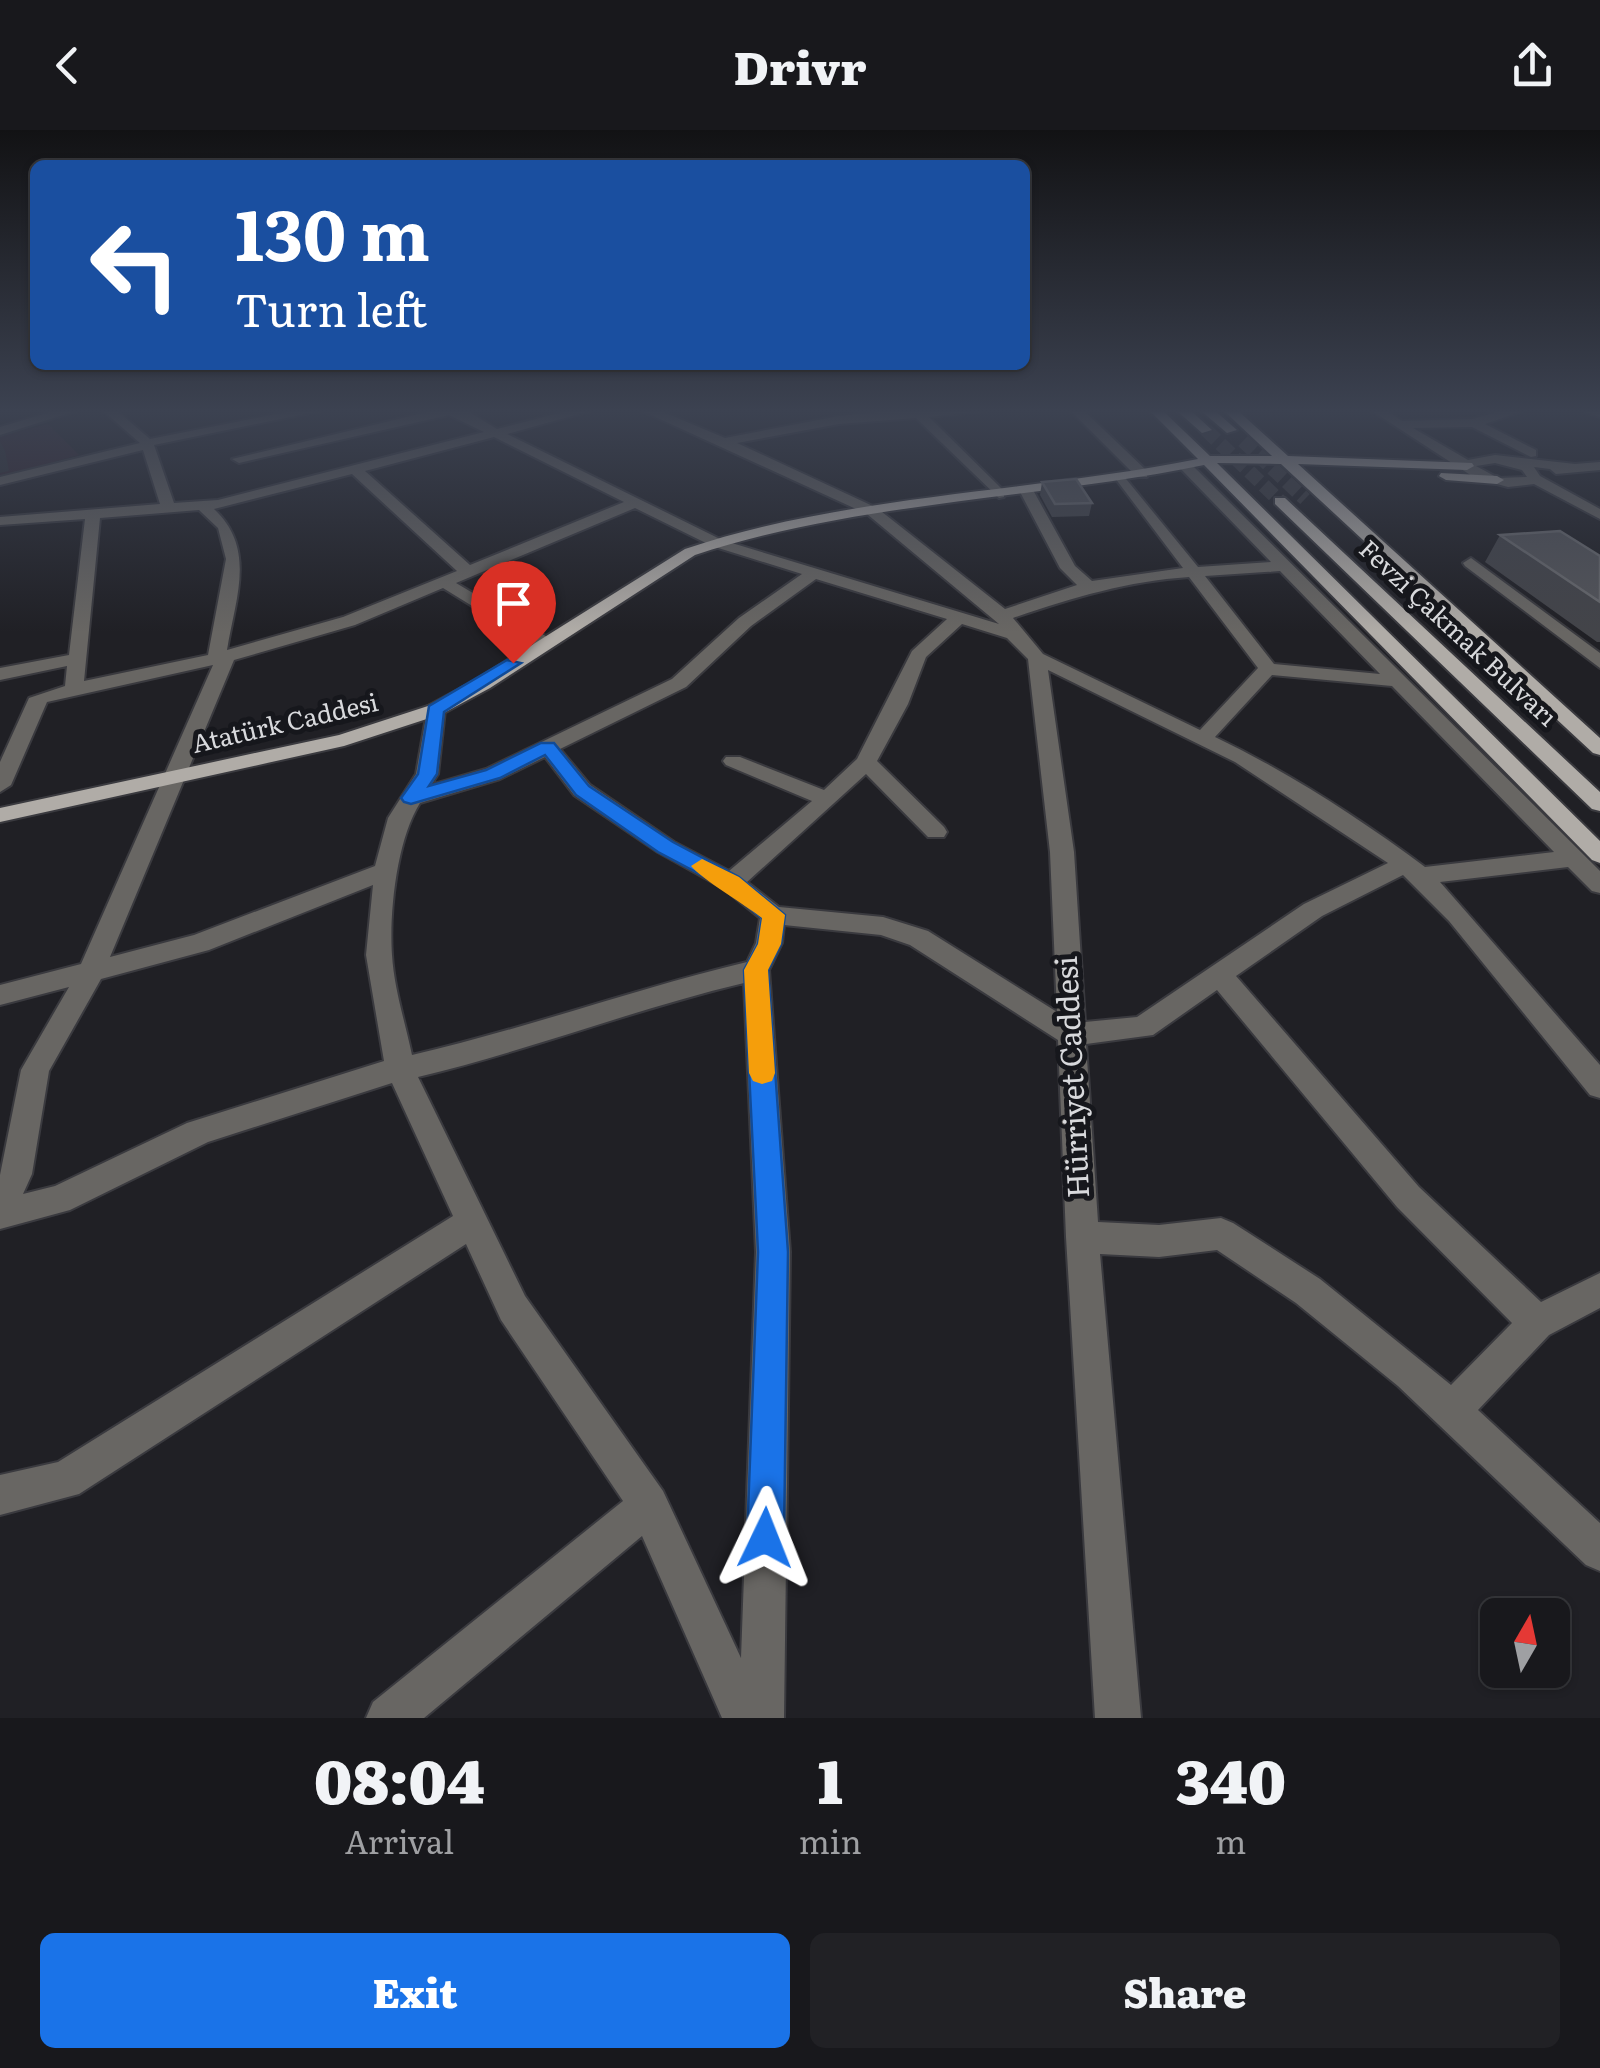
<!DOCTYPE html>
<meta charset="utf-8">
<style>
:root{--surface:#18181c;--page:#212125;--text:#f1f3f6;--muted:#9fa0a3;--line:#36373b;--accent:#1a73e8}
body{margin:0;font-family:Literata,serif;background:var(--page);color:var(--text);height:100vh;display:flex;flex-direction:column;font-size:38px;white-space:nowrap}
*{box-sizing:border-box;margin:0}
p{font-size:32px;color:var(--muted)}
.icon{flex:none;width:55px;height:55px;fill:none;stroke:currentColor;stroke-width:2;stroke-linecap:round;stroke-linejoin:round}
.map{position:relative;height:1588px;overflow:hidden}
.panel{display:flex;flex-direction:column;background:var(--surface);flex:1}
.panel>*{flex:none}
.top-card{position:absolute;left:30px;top:30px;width:1000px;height:210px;border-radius:15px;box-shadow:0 2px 8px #0004,0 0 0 2px var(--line);background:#1a4fa0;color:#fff;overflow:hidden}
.needle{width:65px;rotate:9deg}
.controls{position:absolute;left:1480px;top:1468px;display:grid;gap:20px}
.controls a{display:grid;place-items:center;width:90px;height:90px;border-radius:15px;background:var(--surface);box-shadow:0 2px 8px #0004,0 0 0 2px var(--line);font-size:50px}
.pin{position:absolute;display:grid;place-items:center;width:85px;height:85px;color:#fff;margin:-102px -42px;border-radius:50% 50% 50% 0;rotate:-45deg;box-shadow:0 0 10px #0007}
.pin .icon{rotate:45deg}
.me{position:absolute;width:110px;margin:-55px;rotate:2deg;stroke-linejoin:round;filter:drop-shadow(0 0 8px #0008)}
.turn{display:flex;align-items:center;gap:35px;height:210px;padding:0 40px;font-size:45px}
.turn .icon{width:130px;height:130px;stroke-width:2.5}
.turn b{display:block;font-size:70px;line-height:85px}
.eta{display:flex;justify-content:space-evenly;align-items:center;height:170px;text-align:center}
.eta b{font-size:60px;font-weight:800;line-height:70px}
.action{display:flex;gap:20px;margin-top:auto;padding:20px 40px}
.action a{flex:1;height:115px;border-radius:15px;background:var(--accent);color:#fff;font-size:40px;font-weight:800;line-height:115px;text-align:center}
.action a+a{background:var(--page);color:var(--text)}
header{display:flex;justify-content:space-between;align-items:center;height:130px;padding:0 40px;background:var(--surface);font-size:45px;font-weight:800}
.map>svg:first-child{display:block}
.education{fill:#32222d}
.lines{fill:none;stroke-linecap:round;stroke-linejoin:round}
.major-tunnel{stroke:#3c3c40;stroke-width:14;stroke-dasharray:14 6;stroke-linecap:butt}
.minor-casing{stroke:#3a3a3f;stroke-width:4}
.major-casing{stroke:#3a3a3f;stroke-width:4}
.minor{fill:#686663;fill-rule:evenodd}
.major{fill:#b0aca7;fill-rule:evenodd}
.wall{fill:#434449}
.shaded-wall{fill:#2e2f34}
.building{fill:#535459;stroke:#68696d;stroke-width:2.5}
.route{fill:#1a73e8;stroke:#114b97;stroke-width:2.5}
.slow{fill:#f59e0b}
.labels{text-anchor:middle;stroke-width:10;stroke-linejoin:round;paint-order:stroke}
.far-street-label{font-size:25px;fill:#d8d9dc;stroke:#16171c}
.street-label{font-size:30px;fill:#d8d9dc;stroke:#16171c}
</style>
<header><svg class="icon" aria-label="back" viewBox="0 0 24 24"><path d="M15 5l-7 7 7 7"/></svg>Drivr<svg class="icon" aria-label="share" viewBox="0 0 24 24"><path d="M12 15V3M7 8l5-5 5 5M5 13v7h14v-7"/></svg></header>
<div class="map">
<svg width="1600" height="1588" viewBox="0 0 1600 1588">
<rect width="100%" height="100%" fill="#202025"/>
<path class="education" d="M48,294L79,325L0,347V306Z"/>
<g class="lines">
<path class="major-tunnel" d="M1206,300L1280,371
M1243,311L1305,369"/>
<defs>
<path id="minor" d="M61,279H82L0,305V297Z
M101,279H115L150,309L302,279H329L154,315L174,373L218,370L484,302L449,285L239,333L232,329L440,279H464L497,299L575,279H597L507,304L722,410L999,494L867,384L638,279H656L725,308L839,286L908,279H998L929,287L1004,361V367L999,368L916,288L839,294L737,313L877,378L1005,479L1077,455L1060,438L1019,360L1026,356L1033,360L1075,436L1092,451L1183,438L1115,348L1122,344L1198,437L1271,432L1179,337L1191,334L1600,741V763L1592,761L1568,737L1440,752L1600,935V968L1590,965L1449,791L1403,745L1322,786L1236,846L1419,1057L1541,1172L1600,1143V1178L1549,1205L1478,1280L1600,1393V1441L1586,1435L1398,1256L1296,1173L1217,1120L1159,1127L1100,1124L1141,1588H1095L1066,1107L1058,910L910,815L881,805L784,795L782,813L769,840L790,1122L784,1588H722L642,1406L424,1588H366L373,1572L623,1371L501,1190L466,1114L79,1364L0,1385V1345L58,1332L453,1086L392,953L208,1012L70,1080L0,1099V1045L21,940L69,857L0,875V855L81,834L213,535L47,572L11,655L0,662V632L29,568L65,556L67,536L0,550V538L69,525L85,389L0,395V387L160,374L143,320L0,355V347L140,313ZM494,307L624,372L470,435L365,341ZM352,344L457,441L343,487L227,520C235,469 257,419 214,379ZM635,378L712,416L802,444L739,488L672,549L486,639L431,655L438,644L445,580L435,574L428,576L416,644L388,688L375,736L194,805L110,827L234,530L355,495L443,458L537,516H549V508L456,453ZM199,380L218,398L226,429L208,525L84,551L100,388ZM1280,441L1380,544L1274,534L1205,446ZM1189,447L1258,538L1200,600L1043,524L1013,488C1072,468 1127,451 1189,447ZM816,449L947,489L912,521L857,629L824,660L740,627H726L723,631L726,635L812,671L729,741L674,712L590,655L560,619L686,557L751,496ZM962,494L1007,508L1028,529L1050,722L1057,882L928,801L883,787L779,777L747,752L866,644L928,707H944L947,702L944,697L877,631L908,574L926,527ZM1048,540L1235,632L1388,733L1304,774L1137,887L1085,892L1074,722ZM1272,545L1392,556L1554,722L1425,737C1359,688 1288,642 1215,607ZM545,627L574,665L658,722L723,758L760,788L756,813L747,832C634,859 525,899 412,925C405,892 394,858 392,825C389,782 397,709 420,673L500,649ZM373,755L366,825L384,931L187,993L55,1056L23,1064L32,1044L49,941L101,849L209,820ZM744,853L756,1122L741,1528L663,1361L525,1166L418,947C528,921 634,879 744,853ZM1217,860L1397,1077L1512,1193L1451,1255L1320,1149L1233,1093L1221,1088L1159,1095L1098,1092L1086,914L1153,905Z
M1069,279H1082L1147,341V347H1137Z
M1369,279H1384L1402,291L1473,289L1507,279H1528L1485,294L1536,320V326L1531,327L1472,297L1413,298L1468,330L1495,325L1575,334L1600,332V340L1556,344L1550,339L1534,337L1540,346L1600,379V389L1534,354L1508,357L1475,348ZM1495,333L1522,340L1527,347L1498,348L1476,336Z
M1583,279H1600V287L1585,282Z
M1471,428L1600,523V538L1465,436L1463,433Z"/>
<path id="major" d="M1148,279H1161L1210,326H1272L1222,279H1236L1288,326L1472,333L1474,336L1467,340L1298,334L1600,608V625L1593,623L1281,334L1217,333L1600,711V733L1592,730L1204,335C1040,369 853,372 695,425L490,558L442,584L344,616L0,692V678L339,605L428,576L476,550L685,419C849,364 1028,363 1198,329Z
M1175,279H1189L1212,300L1202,303Z
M1199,279H1213L1237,300L1227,303Z
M1441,343L1497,346L1504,350L1497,354L1446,350L1439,346Z
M1275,368H1285L1600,662V681L1592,679L1275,374Z"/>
</defs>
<use href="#minor" class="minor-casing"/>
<use href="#major" class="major-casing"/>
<use href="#minor" class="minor"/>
<use href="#major" class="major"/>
</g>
<path class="wall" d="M1042,352L1092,373L1089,386L1052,387L1040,365Z
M1500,405L1600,426V512H1597L1485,432Z"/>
<path class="shaded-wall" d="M0,311L5,321L9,341L0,343Z"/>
<path class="building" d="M1076,349L1092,373L1055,374L1042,352Z
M1560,401L1600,426V472L1500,405Z"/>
<linearGradient id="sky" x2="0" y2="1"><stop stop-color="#121214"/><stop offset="0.56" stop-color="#3c4251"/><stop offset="1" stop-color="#3c4251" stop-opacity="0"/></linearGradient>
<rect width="1600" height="502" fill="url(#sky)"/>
<path class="route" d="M507,530L521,533L444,582L437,644L429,656L486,640L541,613H554L589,656L673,712L739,747L785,785L781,814L768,840L788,1122L784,1408L778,1421L765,1426L752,1421L747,1408L758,1122L744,840L758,814L762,788L724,757L658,722L576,665L545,625L500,648L411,674L404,672L401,668L418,644L429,576Z"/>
<path class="slow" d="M702,729L739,747L785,785L781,814L768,840L775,943L772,951L762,954L753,951L749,943L744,840L758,814L762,788C744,774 703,750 691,736Z"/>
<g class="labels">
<g class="far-street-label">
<text transform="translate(1458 503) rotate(43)" y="9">Fevzi Çakmak Bulvarı</text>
<text transform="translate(285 593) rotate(-13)" y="9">Atatürk Caddesi</text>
</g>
<g class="street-label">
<text transform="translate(1073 947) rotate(-93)" y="10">Hürriyet Caddesi</text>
</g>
</g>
</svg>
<div class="controls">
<a><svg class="needle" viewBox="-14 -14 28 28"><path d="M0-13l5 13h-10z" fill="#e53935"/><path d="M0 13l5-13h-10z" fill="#9fa0a3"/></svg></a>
</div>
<div class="pin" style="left:513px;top:533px;background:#d93025"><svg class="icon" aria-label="arrive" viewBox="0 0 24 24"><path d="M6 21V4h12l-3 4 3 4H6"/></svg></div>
<svg class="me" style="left:765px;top:1408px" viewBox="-20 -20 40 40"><path d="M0-17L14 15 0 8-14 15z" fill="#1a73e8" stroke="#fff" stroke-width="4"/></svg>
<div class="top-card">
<div class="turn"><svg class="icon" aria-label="left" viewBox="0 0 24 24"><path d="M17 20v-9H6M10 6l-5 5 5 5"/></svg><div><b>130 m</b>Turn left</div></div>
</div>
</div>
<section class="panel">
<div class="eta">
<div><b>08:04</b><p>Arrival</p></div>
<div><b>1</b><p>min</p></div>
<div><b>340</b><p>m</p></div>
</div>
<div class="action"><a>Exit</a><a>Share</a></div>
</section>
